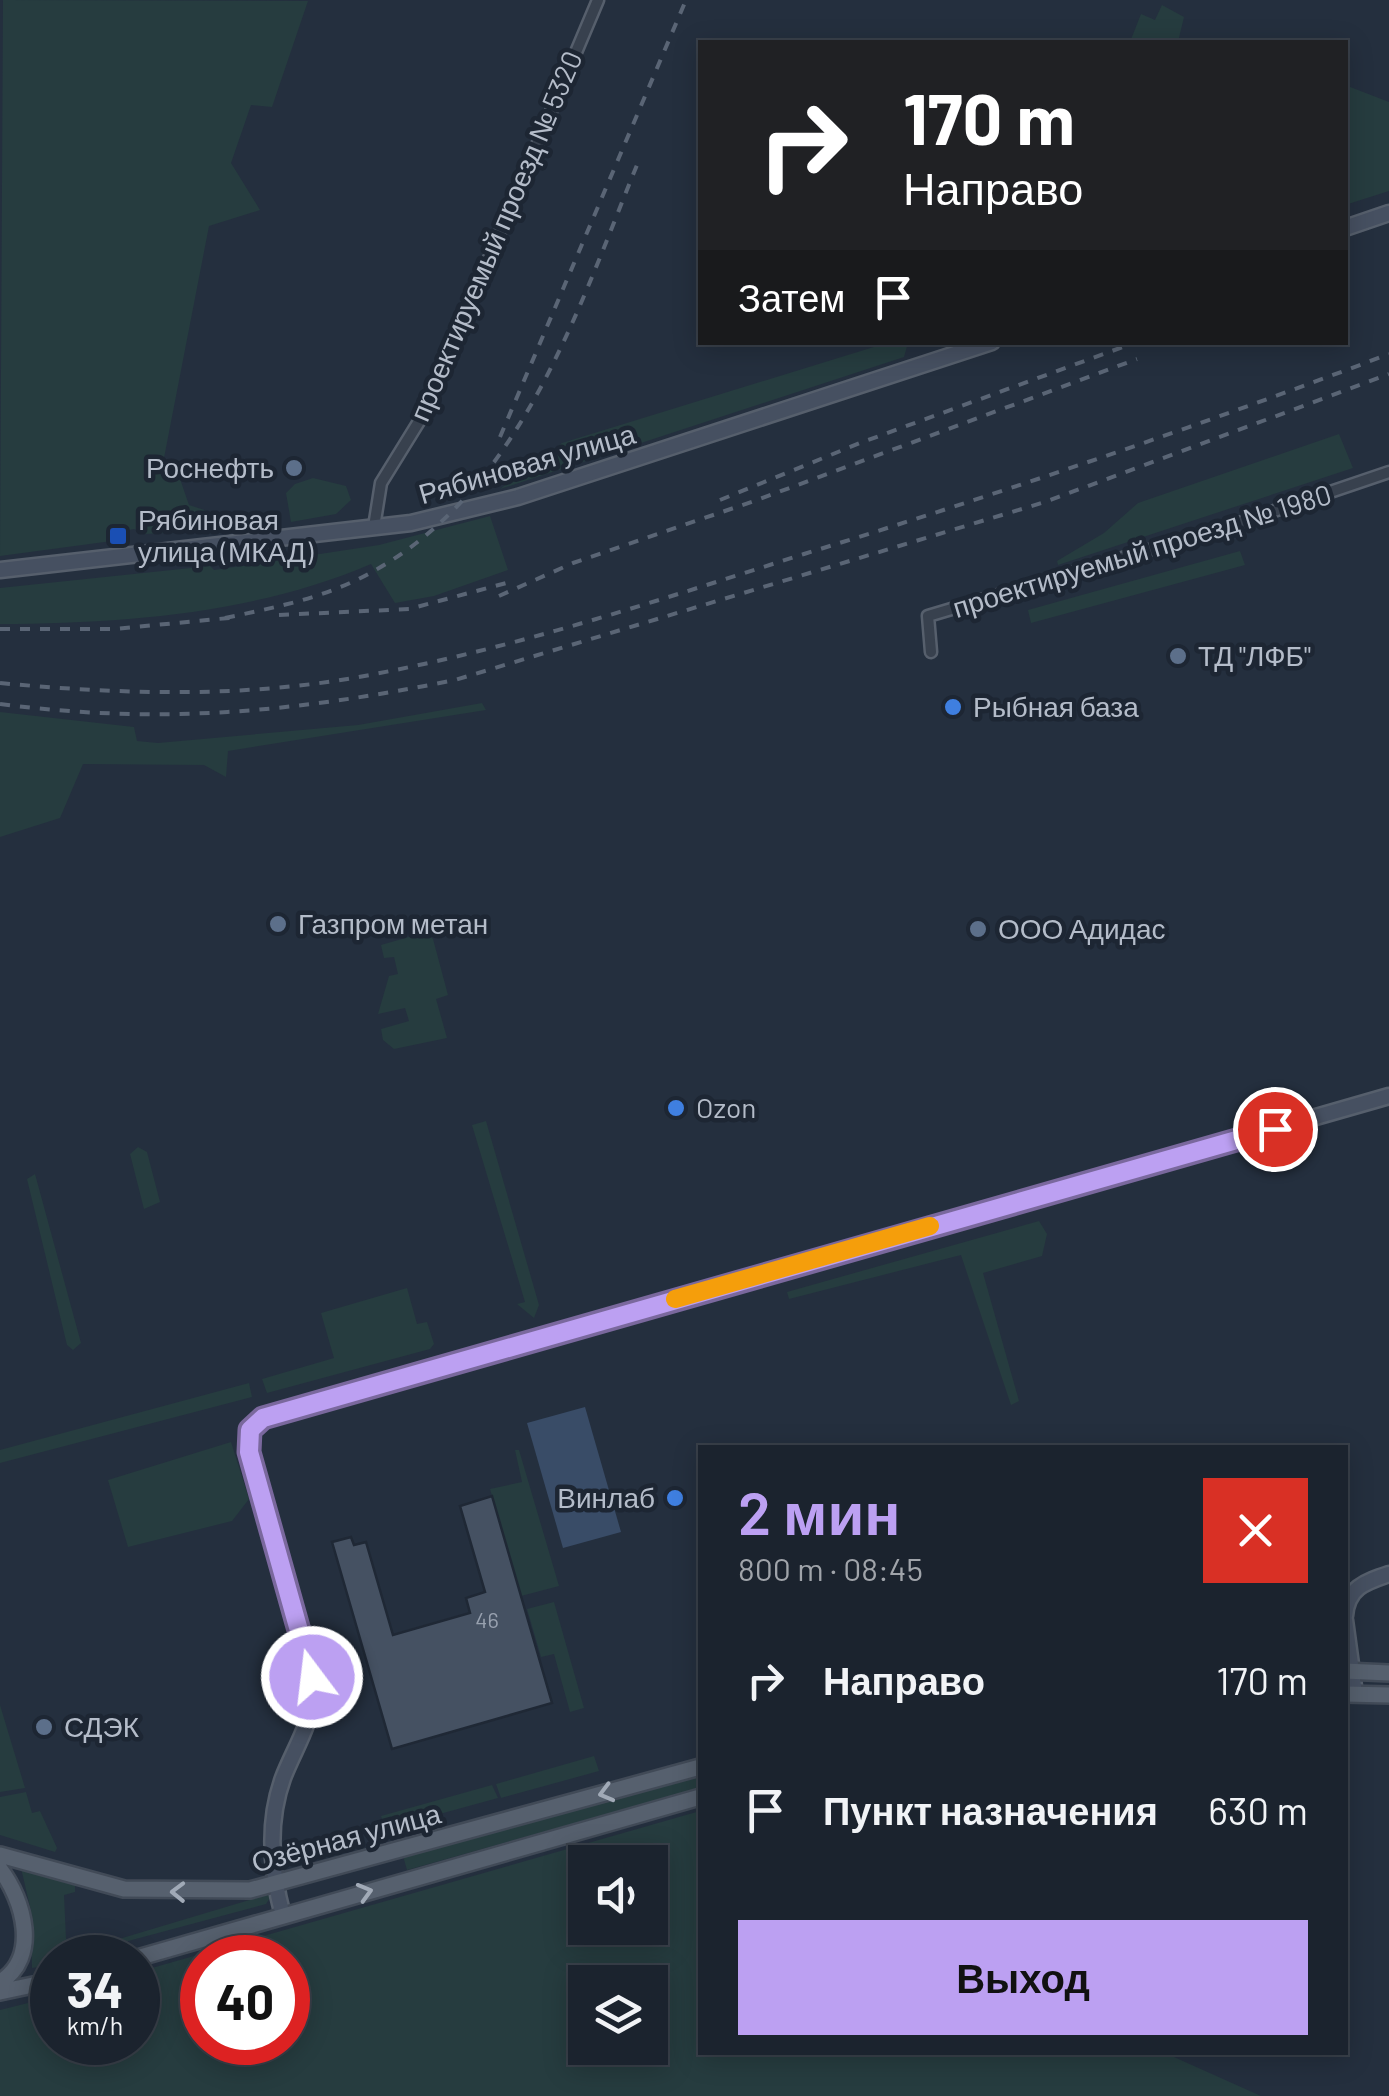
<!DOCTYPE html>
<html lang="ru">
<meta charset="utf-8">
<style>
:root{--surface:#1b232e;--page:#282f3a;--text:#f1f3f6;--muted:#a0a4aa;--line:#39404a;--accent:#bca0f2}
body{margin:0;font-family:Barlow,sans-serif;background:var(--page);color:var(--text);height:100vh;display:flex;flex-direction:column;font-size:38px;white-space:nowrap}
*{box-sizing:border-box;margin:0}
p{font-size:32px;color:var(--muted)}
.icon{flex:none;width:55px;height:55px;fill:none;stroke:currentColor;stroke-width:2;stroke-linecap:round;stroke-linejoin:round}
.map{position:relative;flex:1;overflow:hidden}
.side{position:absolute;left:698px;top:1445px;width:650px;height:610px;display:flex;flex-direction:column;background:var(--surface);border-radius:0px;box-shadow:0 5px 25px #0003,0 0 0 2px var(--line)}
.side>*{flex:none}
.guide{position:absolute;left:698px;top:40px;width:650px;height:305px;border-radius:0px;box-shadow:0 5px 25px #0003,0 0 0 2px var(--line);background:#202124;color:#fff;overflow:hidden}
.controls{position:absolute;left:568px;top:1845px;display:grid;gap:20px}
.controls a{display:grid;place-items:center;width:100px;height:100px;border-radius:0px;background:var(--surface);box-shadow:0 5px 25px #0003,0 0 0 2px var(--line);font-size:50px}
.speed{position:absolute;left:30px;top:1935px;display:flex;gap:20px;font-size:50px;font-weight:700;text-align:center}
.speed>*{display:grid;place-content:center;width:130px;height:130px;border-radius:50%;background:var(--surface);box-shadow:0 5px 25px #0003,0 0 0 2px var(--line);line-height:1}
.speed small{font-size:25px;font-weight:400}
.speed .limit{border:15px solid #d22;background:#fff;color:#111}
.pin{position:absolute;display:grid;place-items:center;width:85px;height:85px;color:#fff;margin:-42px;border:5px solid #fff;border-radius:50%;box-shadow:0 2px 10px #0007}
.me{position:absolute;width:110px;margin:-55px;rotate:345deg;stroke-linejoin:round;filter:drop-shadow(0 0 8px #0008)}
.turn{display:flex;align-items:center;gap:35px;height:210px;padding:0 40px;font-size:45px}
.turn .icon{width:130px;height:130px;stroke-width:2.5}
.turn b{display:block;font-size:70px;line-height:85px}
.then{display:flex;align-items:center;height:95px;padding:0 40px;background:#0003;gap:20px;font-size:38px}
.round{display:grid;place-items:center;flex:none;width:105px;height:105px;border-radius:0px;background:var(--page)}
.summary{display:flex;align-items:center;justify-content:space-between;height:170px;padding:0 40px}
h1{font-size:60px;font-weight:600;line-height:75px;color:var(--accent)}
.action{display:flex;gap:20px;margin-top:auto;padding:20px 40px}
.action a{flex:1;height:115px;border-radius:0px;background:var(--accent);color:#111;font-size:40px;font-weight:600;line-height:115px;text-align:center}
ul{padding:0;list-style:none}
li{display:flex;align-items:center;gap:30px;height:130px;padding:0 40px}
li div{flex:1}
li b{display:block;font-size:38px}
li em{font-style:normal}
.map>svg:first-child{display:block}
.green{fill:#263c3f;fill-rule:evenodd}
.water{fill:#394c67}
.building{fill:#455162;stroke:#1f2835;stroke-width:2.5}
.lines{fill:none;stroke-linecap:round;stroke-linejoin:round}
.street-casing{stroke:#565f6c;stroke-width:15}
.secondary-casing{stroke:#565f6c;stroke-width:19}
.primary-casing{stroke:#414a57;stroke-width:20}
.street{stroke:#38414e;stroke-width:10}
.secondary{stroke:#465061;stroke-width:14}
.primary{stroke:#56606e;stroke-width:15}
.rail{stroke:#5a6575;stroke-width:4;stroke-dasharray:10 10;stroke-linecap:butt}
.oneway{stroke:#a1aab7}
.route-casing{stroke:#7a689d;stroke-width:25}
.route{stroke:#bca0f2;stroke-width:18}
.slow{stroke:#f59e0b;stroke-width:18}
.service-dot{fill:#5c6f8a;stroke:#1d2633;stroke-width:4}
.transit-dot{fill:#1a4fb4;stroke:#1d2633;stroke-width:4}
.shop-dot{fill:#3f7fe0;stroke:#1d2633;stroke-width:4}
.labels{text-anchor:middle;stroke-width:9;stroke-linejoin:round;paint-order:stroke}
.number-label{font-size:22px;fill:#98a1af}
.street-label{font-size:28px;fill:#b4bcc9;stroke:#1d2633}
.poi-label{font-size:28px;fill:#b4bcc9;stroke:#1d2633;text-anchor:start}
</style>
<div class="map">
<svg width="1389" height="2096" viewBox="0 0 1389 2096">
<rect width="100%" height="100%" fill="#242f3e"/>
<path class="green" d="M3,0L308,1L272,107L251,105L231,163L260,210L209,226L164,458L179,476L189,505L235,520L231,529L145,534L134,529L112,533V541L0,556Z
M1162,5L1184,17L1178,42H1130L1141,14L1155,20Z
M1345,85L1389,102V191L1345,205Z
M890,342L908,343L904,357L500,489L562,443Z
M1339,434L1353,468L1058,565L1057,561L1104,533L1138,503Z
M313,478L346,486L351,500L336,514L291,522L286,493L295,484Z
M490,516L508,570L434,596L395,603L371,564C254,614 126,623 0,624V588L210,566L214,570L379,545Z
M1240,551L1245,565L1031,623L1028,610Z
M482,703L486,710L228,751L226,777L204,765L83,764L60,818L0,837V712L134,727L137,741L158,743L358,725Z
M418,928L433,939L448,995L436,999L447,1038L394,1049L383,1040L381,1029L409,1021L405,1008L378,1014L389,976L398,974L394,957L384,958L381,945L419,934Z
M486,1121L539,1305L534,1318L517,1304L525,1302L472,1125Z
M138,1147L147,1152L160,1202L144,1209L130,1154Z
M35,1174L81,1343L73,1350L67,1345L27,1179Z
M1039,1221L1047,1234L1042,1256L983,1273L1019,1401L1011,1405L961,1255L789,1299L787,1292Z
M407,1288L417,1324L427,1322L434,1344L430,1349L267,1393L262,1379L334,1358L321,1313Z
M249,1383L252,1397L0,1463V1450Z
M231,1442L249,1499L232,1521L128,1547L108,1480Z
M515,1450H519L559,1586L521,1596L490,1489L522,1482Z
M554,1602L584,1708L570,1712L554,1654L541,1657L527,1609Z
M0,1705L25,1788L0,1792Z
M594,1756L599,1771L501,1798L496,1784Z
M700,1773V1788L407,1870L403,1856Z
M492,1785L498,1798L385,1829L381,1816Z
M26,1792L32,1813L40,1811L57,1848L55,1852L0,1835V1797Z
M700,1811V2052L1165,2053L1261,2096H0V2010L52,1997V2042H138V1972ZM585,1862H650V1928H585ZM202,1958H288V2042H202ZM585,1982H650V2048H585Z
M21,1868L75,1885V1892L64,1895L66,1939H71L73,1952L87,1950L88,1955L52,1958V1964L32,1968L31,1911Z
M273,1893L266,1904L117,1944L119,1939Z"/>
<path class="water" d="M585,1407L621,1532L563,1548L527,1423Z"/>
<path class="building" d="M492,1496L552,1703L392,1749L332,1542L351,1537L354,1545L366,1542L393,1635L470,1613L466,1598L485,1592L460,1506Z"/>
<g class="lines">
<defs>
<path id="street" d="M374,527L381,483L423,415L598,0
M931,652L928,616L1236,524L1389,472"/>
<path id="secondary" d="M1345,228L1389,213
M0,570L411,523L518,497L992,342
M1345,1616C1347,1588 1365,1582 1389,1574
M1345,1620L1355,1694
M283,1916C271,1871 267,1822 283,1778C294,1749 313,1722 313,1690L249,1452L250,1431L263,1418L1389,1096"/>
<path id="primary" d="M1345,1671L1389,1673
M1345,1694L1389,1695
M0,1855L124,1889L250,1890L700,1767
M0,1869C24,1900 40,1958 0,1982
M137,1958L700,1797
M0,1992L52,1981"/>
</defs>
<use href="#street" class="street-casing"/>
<use href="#secondary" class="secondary-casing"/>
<use href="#primary" class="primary-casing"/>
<use href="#street" class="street"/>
<use href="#secondary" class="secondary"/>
<use href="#primary" class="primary"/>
<path class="rail" d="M500,437L686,0
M720,500L860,443L1131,344
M499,596L573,563L757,500L1137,359
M279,615L409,609L510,582
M225,618C267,609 310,601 350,583C515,508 574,319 637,165
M0,629H114L239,617
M0,683C118,694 236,698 353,678C507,651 656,601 804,554C1002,493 1196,427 1389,354
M0,704C162,725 296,712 455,680L1045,502L1389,374"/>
</g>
<defs><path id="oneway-chevron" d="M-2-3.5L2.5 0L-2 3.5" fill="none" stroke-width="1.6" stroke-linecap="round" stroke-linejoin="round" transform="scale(2.5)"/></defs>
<g class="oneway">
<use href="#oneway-chevron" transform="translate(606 1793) rotate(165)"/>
<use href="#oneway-chevron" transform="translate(178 1892) rotate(-179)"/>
<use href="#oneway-chevron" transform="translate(365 1892) rotate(-16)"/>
</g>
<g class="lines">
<defs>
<path id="route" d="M312,1677L249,1452L250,1430L263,1418L1275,1129"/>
</defs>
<use href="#route" class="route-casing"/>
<use href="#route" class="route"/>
<path class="slow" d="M675,1299L930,1226"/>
</g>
<g class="service-dot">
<circle cx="294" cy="468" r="10"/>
<circle cx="1178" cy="656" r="10"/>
<circle cx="278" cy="924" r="10"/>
<circle cx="978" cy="929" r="10"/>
<circle cx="44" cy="1727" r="10"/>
</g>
<rect class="transit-dot" x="108" y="526" width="20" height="20" rx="5"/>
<g class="shop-dot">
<circle cx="953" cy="707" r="10"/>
<circle cx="676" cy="1108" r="10"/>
<circle cx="675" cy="1498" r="10"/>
</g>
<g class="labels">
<g class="number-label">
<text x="487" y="1628">46</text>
</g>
<g class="street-label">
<text transform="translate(496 236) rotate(-67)" y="10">проектируемый проезд № 5320</text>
<text transform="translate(527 464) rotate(-16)" y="10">Рябиновая улица</text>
<text transform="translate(1142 551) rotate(-17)" y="10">проектируемый проезд № 1980</text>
<text transform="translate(346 1838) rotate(-15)" y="10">Озёрная улица</text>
</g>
<g class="poi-label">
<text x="274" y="478" text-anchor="end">Роснефть</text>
<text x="138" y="530">Рябиновая<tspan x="138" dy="32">улица (МКАД)</tspan></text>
<text x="1198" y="666">ТД "ЛФБ"</text>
<text x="973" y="717">Рыбная база</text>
<text x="298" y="934">Газпром метан</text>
<text x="998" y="939">ООО Адидас</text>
<text x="696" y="1118">Ozon</text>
<text x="655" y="1508" text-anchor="end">Винлаб</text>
<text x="64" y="1737">СДЭК</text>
</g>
</g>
</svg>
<div class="controls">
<a><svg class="icon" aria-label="sound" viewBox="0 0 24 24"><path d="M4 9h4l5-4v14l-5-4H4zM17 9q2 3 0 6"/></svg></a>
<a><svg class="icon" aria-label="layers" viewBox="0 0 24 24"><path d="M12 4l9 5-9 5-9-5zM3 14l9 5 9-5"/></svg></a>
</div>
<div class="speed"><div>34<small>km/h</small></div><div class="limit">40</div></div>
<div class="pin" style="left:1275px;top:1129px;background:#d93025"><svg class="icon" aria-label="arrive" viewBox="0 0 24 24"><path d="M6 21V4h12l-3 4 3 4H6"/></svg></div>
<svg class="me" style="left:312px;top:1677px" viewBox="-20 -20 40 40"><circle r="17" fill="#bca0f2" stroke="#fff" stroke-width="3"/><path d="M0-11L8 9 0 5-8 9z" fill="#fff"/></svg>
<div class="guide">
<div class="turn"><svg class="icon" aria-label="right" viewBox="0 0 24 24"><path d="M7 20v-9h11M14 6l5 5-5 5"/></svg><div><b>170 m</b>Направо</div></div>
<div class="then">Затем<svg class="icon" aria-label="arrive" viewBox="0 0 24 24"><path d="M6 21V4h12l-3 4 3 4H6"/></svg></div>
</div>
<section class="side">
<div class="summary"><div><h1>2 мин</h1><p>800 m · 08:45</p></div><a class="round" style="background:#d93025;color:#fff"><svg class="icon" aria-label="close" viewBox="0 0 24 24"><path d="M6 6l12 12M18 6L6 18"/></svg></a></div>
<ul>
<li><svg class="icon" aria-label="right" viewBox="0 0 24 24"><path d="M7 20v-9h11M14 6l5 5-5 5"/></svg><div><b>Направо</b></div><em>170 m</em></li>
<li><svg class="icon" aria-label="arrive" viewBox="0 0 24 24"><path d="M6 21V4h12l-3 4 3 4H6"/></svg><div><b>Пункт назначения</b></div><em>630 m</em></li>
</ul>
<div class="action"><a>Выход</a></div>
</section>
</div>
